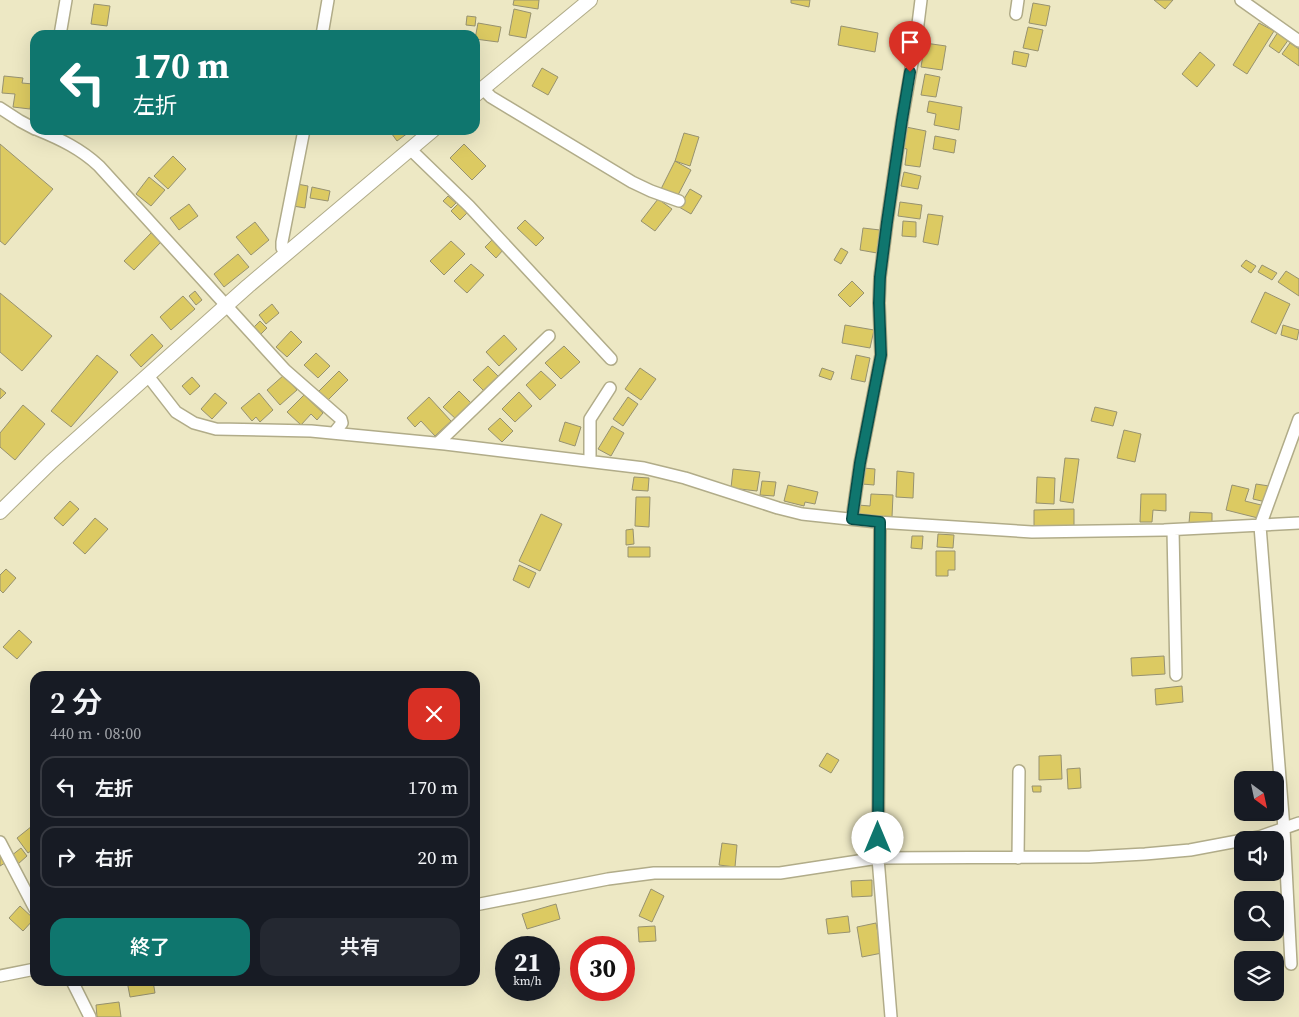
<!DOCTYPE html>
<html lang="ja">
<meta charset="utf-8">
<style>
:root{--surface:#171b24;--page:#242831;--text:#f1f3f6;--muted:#9ea1a6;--line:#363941;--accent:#0f766e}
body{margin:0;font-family:"Source Serif 4","Noto Sans JP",serif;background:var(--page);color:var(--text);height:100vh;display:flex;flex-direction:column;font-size:19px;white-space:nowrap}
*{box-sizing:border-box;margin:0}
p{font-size:16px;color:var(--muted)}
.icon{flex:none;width:28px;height:28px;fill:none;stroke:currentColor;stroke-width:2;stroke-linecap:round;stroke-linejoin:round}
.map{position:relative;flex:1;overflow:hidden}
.side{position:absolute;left:30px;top:671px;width:450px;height:315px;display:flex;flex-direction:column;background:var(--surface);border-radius:15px;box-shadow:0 5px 20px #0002}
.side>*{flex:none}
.hud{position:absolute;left:30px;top:30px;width:450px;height:105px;border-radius:15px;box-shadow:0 5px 20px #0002;background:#0f766e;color:#fff;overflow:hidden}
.needle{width:32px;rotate:147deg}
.controls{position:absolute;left:1234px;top:771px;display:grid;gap:10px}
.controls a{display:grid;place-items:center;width:50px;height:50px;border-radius:10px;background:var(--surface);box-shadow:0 5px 20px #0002;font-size:25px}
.speed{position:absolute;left:495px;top:936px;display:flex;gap:10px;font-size:25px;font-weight:700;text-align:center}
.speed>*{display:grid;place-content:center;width:65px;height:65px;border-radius:50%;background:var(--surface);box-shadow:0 5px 20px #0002;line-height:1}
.speed small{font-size:12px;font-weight:400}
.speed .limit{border:8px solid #d22;background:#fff;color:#111}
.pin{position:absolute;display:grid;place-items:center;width:42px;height:42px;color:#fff;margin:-51px -21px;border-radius:50% 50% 50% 0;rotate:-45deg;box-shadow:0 0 5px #0007}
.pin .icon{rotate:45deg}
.me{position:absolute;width:55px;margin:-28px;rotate:0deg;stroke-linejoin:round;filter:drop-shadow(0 0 4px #0008)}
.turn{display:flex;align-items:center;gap:18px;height:105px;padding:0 20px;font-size:22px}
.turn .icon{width:65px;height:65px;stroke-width:2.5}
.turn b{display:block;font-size:35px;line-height:42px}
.round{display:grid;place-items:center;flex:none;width:52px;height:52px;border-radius:15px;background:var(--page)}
.overview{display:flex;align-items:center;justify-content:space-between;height:85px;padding:0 20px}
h1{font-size:30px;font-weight:600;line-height:38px}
.button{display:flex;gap:10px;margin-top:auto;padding:10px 20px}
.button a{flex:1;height:58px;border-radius:15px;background:var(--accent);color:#fff;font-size:20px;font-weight:600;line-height:58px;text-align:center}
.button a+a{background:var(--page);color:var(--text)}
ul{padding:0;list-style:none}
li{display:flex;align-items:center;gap:15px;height:62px;margin:0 10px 8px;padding:0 10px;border:2px solid var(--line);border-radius:15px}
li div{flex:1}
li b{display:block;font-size:19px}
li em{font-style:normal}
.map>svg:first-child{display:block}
.building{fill:#dcca62;stroke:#979270}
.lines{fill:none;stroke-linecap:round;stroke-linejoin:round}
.minor-casing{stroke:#b1ac89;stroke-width:14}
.tertiary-casing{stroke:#b1ac89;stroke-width:16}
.minor{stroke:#fff;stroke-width:11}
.tertiary{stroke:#fff;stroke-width:14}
.route-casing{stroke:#0a4d48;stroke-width:12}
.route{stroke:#0f766e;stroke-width:9}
</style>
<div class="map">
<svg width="1299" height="1017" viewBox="0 0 1299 1017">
<rect width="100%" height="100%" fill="#ede8c4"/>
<path class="building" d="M514,0H539L538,9L513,5Z
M791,0H810L809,7L791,3Z
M1154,0H1173L1165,9Z
M1033,3L1050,6L1046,26L1029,23Z
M94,4L110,6L107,26L91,24Z
M514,9L531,13L526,38L509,35Z
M467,16L476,17L475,26L466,25Z
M478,23L501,27L498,42L475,39Z
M1259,23L1274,31L1247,74L1233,65Z
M841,26L878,33L875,52L838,45Z
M1028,27L1043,30L1038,51L1023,48Z
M1278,32L1289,39L1279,53L1269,46Z
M925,43L946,46L942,70L921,67Z
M1290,43L1299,49V66L1282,54Z
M1014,51L1029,54L1026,67L1012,64Z
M1200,52L1215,65L1197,87L1182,74Z
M542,68L558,77L548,95L532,86Z
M925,74L940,77L936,97L921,95Z
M4,76L23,78L22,83L33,84L30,109L13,107L15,94L2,93Z
M929,101L962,107L959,130L934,125L936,114L927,112Z
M906,127L926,131L920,167L905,165L907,149L902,148Z
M389,130H412L397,141Z
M684,133L699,137L690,166L675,161Z
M935,136L956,140L954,153L933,149Z
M0,144L53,189L5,245L0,241Z
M464,144L486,166L472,180L450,158Z
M173,156L186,169L168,189L154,176Z
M675,161L691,170L677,197L661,189Z
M904,172L921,176L918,189L901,186Z
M149,177L165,190L151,206L136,194Z
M297,184L308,186L305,208L293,206Z
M312,187L330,191L328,201L310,198Z
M690,189L702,196L691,214L679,207Z
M448,196L456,203L451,208L443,201Z
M658,199L672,209L655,231L641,221Z
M900,202L922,205L920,219L898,216Z
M189,204L198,216L179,230L170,218Z
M458,204L467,213L460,220L451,211Z
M928,214L943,216L938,245L923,242Z
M525,220L544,238L536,246L517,228Z
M903,221L916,222V237L902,236Z
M255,222L269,240L251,255L236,237Z
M863,228L880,230L877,253L860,250Z
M151,233L161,242L134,270L124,261Z
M492,240L503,250L496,258L485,247Z
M451,241L465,254L444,275L430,261Z
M841,248L848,252L841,264L834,260Z
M238,254L249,267L224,287L214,274Z
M1246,260L1256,266L1251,273L1241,266Z
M471,264L484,275L467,293L454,281Z
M1262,265L1277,273L1272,280L1258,272Z
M1286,271L1299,279V296L1278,282Z
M852,281L864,293L850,307L838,295Z
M195,291L202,300L196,305L189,296Z
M1265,292L1290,304L1276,334L1251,322Z
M0,293L52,336L22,371L0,352Z
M183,296L195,309L171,330L160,317Z
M272,304L279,313L266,324L259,315Z
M260,321L267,328L259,336L252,329Z
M845,325L874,330L870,348L842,343Z
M1283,325L1299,330L1297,340L1281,335Z
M291,331L302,342L287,357L276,347Z
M152,334L163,346L141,367L130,355Z
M504,335L517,349L499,366L486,352Z
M564,346L580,362L561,379L545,363Z
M316,353L330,366L318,378L304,365Z
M97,355L118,372L71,427L51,411Z
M856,355L870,358L865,382L851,379Z
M488,366L499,377L484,391L473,380Z
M640,368L656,379L641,400L625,389Z
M822,368L834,372L831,380L819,376Z
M339,371L348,380L328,400L319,391Z
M541,371L556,385L540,400L526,385Z
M284,375L297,390L280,405L267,390Z
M192,377L200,386L190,395L182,386Z
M0,388L6,393L0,399Z
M459,391L473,405L457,420L443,407Z
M519,392L532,406L515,422L502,409Z
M215,393L227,403L212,419L201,409Z
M259,393L273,410L260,422L256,417L252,421L241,408Z
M304,395L323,413L317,420L311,414L301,425L287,412Z
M429,397L451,421L435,436L421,421L415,427L407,418Z
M628,397L638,404L623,426L613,419Z
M23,405L45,424L15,460L0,447V433Z
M1095,407L1117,412L1113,426L1091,421Z
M500,418L513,431L502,442L488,429Z
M565,422L581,427L575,446L559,441Z
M612,426L624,433L611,456L598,449Z
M1124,430L1141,434L1135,462L1117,458Z
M1065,458L1079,459L1073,503L1060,501Z
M863,468L875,469L874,485L862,484Z
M733,469L760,472L757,491L731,488Z
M897,471L914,473L913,498L896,497Z
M634,477L649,478L648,491L632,490Z
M1037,477L1055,478L1054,504L1036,503Z
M762,481L776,482L774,496L760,495Z
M1256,484L1269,486L1266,502L1253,499Z
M788,485L818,492L815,504L805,502L804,506L784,501Z
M1232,485L1249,489L1245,501L1261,505L1258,518L1226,510Z
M871,494L893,495L892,517L857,515L858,505L870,506Z
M1141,494H1166V511L1153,510L1152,522H1140Z
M636,497H650L649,527L635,526Z
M70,501L79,509L63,526L54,518Z
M1074,509V527H1034V510Z
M1190,512L1212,513V524L1189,523Z
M541,514L562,524L540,571L519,561Z
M95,518L108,529L85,554L73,543Z
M633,529L634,544L626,545V530Z
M938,534L954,535L953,548L937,547Z
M912,536H923L922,549L911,548Z
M628,547H650V557H628Z
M936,551H955V570H948V576H936Z
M519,565L536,573L529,588L513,580Z
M6,569L16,578L3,593L0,590V575Z
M19,630L32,642L17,659L3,647Z
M1164,656L1165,674L1132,676L1131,658Z
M1182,686L1183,702L1156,705L1155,689Z
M827,753L839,760L831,773L819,766Z
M1061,755L1062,779L1039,780V756Z
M1080,768L1081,788L1068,789L1067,769Z
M1032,786H1041V792H1033Z
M32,826L35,831V848L28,853L17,838Z
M722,843L737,845L735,867L719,865Z
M21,848L27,856L18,864L11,856Z
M0,853L5,863L0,866Z
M872,880V896L852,897L851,881Z
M651,889L664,896L652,922L639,916Z
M556,904L560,919L527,929L522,914Z
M20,906L34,919L23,931L9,918Z
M848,916L850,932L828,934L826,919Z
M876,923L882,953L862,957L857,927Z
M655,926L656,941L639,942L638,927Z
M127,981H153L155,993L130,997Z
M119,1002L121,1017H97L96,1005Z"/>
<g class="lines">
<defs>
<path id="minor" d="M1241,0L1299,41
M1016,14L1018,0
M60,35L66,0
M322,35L328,0
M483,89L491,97L632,182L651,191L679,201
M0,108L20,121L35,129
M38,130C60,139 81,149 99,166L285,370L341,419L342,423L334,433
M410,149L469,206L611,359
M286,253L282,248V242L304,130
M148,376L176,412L194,423L216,429L311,431L445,444L644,468L685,478L778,508L802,514L877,522L1032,532L1164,530L1299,523
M438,443L549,336
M590,461V419L610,388
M852,519L860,463L881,355L879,303L880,277L887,222L902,120L916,40L921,0
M880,522L878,858L891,1017
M1173,530L1176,675
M0,842L35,909
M1018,858L1019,771
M475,905L608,879L654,873H780L878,858L1090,857L1145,854L1190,850L1259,837L1299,823
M1291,964L1284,829L1260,526L1299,419
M0,976L35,969
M72,981L90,1017"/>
<path id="tertiary" d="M475,95L590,0
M0,512L51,462L248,286L433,130"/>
</defs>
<use href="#minor" class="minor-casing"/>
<use href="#tertiary" class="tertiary-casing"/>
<use href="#minor" class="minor"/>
<use href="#tertiary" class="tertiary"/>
</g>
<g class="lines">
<defs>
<path id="route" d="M878,838L880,522L852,519L860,463L881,355L879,303L880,277L887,222L902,120L910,72"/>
</defs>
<use href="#route" class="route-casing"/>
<use href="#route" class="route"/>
</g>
</svg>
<div class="controls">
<a><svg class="needle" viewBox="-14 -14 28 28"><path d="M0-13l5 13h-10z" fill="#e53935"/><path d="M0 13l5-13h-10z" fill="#9ea1a6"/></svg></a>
<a><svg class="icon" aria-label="sound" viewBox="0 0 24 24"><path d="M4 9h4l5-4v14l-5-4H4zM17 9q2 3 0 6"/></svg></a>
<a><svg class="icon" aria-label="search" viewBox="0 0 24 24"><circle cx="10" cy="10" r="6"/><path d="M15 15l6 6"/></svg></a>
<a><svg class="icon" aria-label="layers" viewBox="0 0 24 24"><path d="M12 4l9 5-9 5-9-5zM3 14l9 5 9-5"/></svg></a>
</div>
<div class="speed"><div>21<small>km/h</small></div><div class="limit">30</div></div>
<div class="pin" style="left:910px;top:72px;background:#d93025"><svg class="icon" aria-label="arrive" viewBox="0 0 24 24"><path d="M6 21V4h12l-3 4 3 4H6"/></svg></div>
<svg class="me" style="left:878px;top:838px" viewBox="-20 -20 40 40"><circle r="19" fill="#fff"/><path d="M0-13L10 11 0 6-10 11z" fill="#0f766e"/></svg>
<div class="hud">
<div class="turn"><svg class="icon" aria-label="left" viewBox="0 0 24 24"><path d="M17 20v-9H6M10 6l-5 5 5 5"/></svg><div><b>170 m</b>左折</div></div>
</div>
<section class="side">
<div class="overview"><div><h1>2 分</h1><p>440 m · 08:00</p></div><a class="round" style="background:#d93025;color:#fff"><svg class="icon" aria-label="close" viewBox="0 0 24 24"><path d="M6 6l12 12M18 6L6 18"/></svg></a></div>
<ul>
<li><svg class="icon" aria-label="left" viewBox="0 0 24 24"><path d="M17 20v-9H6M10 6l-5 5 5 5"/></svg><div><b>左折</b></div><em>170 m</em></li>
<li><svg class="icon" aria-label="right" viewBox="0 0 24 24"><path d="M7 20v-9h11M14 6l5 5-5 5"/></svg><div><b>右折</b></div><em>20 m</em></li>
</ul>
<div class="button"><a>終了</a><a>共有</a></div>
</section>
</div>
